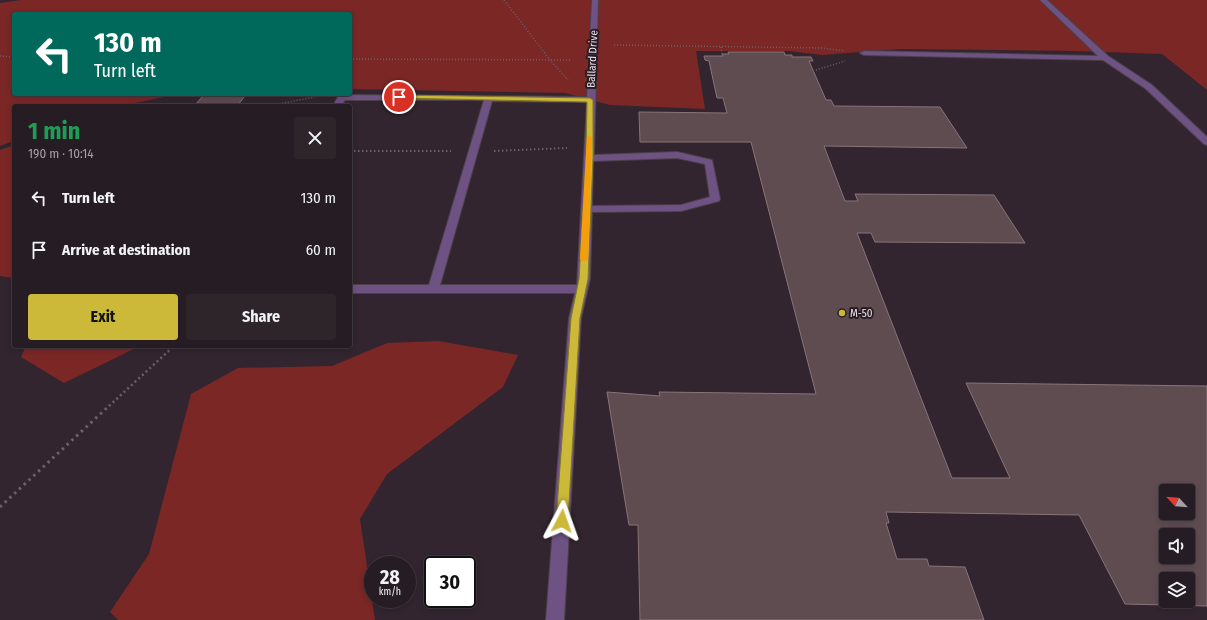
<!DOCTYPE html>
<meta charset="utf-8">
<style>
:root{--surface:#261c23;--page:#2e252b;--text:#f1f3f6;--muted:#a4a1a6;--line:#423a41;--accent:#ccb939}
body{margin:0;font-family:"Fira Sans Condensed",sans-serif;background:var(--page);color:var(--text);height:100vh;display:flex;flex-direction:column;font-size:15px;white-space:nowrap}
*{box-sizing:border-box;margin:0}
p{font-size:13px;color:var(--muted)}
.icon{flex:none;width:22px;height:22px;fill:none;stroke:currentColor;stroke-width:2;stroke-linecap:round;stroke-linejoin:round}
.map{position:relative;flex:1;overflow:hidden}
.side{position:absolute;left:12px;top:104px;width:340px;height:244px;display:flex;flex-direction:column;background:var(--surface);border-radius:4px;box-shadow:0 2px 6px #0003,0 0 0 1px var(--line)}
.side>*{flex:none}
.guide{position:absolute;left:12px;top:12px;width:340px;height:84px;border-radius:4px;box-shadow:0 2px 6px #0003,0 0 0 1px var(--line);background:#00695c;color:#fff;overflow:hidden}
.needle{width:26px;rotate:296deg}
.tools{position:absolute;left:1159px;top:484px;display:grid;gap:8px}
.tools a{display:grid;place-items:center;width:36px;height:36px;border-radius:4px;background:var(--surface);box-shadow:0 2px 6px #0003,0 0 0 1px var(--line);font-size:20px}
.speed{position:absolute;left:364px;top:556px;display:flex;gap:8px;font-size:20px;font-weight:700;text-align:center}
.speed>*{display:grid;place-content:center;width:52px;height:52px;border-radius:50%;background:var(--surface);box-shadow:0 2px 6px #0003,0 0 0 1px var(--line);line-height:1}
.speed small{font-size:10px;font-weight:400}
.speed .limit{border:2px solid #111;border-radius:6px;background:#fff;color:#111}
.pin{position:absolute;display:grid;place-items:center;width:34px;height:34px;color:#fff;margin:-17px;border:2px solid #fff;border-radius:50%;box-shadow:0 1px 4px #0007}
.me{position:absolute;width:44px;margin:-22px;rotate:4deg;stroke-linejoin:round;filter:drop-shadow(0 0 3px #0008)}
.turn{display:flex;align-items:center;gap:14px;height:84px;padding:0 16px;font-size:18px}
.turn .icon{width:52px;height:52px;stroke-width:2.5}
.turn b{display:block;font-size:28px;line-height:34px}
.round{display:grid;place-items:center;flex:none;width:42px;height:42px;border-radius:4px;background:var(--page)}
.head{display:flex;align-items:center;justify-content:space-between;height:68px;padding:0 16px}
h1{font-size:24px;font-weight:700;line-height:30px;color:#1e9e55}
.primary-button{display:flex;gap:8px;margin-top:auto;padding:8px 16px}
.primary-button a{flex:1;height:46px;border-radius:4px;background:var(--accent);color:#111;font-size:16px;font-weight:700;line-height:46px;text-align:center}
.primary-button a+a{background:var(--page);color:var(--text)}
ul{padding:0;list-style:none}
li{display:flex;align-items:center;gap:12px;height:52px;padding:0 16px}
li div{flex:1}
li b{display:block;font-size:15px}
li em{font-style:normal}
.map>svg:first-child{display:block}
.green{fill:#7a2726}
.building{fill:#5e4c51;stroke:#887479;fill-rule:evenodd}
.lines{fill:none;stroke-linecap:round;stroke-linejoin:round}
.minor-casing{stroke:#4c4049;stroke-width:2}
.path-far3{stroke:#6c6069;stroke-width:1.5;stroke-dasharray:1 2;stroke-linecap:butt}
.path-far2{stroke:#6c6069;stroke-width:2;stroke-dasharray:1.5 2.5;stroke-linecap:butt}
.path-far1{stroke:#6c6069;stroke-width:2.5;stroke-dasharray:2 3;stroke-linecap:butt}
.path{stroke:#6c6069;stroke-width:3;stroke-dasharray:2.5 4;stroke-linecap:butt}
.minor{fill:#6e5284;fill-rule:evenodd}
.route{fill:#ccb939;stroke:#857825}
.slow{fill:#f59e0b}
.poi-dot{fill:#ccb939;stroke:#281c25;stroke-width:1.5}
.labels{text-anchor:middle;stroke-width:4;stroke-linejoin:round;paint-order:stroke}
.street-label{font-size:11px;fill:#ede4eb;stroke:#281c25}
.poi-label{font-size:11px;fill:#ede4eb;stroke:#281c25;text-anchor:start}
</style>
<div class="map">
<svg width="1207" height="620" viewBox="0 0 1207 620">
<rect width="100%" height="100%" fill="#32252f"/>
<path class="green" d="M21,0H1207V90L1162,54L1073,51L899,49L822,55L789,51H696L705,109L610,105L565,93L350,89V14H14V94H180L119,106H14V141L0,146V3Z
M14,145V278L0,276V150Z
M438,341L518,355L503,387L387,474L360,519L375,620H118L110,612L149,554L191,394L238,368L332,366L387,343Z
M26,346H140L64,383L21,357Z"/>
<path class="building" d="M728,52H784L785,55H792V57H811L813,61H809L826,100H831L834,106L940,107L967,148L824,146L845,201H858L855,194L994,195L1025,243L875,242L871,233H857L952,478H1010L966,383L1207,386V606L1125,604L1079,515L886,512L889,523H886L897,559H927L929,566L965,567L984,620H640L638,525H629L607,392L660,396L659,392L816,394L751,142H640L639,112L727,113L723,98H717L709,61L705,60L704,56H723L722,54H729ZM1166,491H1188V513H1166ZM1166,535H1188V557H1166ZM1166,579H1188V601H1166Z
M203,96H245L237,106H194Z"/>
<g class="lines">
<defs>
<path id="minor" d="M592,0H598L594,155L677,152L712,160L720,199L719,201L681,211L592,212L590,279L581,318L564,620H546L569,318L575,293H350V285H429L484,100H345L341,106H333L339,95H342L587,97ZM492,101L587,102L577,285H440ZM677,158L705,164L710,197L681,205L592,206L593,161Z
M1040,0H1047L1108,56L1152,85L1207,137V145L1204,144L1146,89L1103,60L864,55L860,53L864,51L1098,56Z"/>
</defs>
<use href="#minor" class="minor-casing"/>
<path class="path-far3" d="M504,0L550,60L568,80
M614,45L822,48L845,51
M721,47L722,54
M0,56L14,57
M350,59L571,60
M813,71L845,61
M273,105L320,96"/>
<path class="path-far2" d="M266,106L278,104
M350,151H451
M494,151L567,148"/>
<path class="path-far1" d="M109,406L174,346"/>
<path class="path" d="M0,507L110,405"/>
<use href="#minor" class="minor"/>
</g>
<path class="route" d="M399,95L590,98L593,100V158L588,279L580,318L568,521L566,525L562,527L558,525L556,521L571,318L579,279L586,158L587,102L397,98V96Z"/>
<path class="slow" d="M587,135L592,137L588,259L584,262L580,259Z"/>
<circle class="poi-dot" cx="842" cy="313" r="4"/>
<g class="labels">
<g class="street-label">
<text transform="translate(592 59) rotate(-87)" y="4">Ballard Drive</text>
</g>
<g class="poi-label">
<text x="850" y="317">M-50</text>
</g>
</g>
</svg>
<div class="tools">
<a><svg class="needle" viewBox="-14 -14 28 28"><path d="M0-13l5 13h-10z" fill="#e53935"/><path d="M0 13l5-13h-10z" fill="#a4a1a6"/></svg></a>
<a><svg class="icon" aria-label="sound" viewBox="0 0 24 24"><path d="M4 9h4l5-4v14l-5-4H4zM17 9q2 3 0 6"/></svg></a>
<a><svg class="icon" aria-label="layers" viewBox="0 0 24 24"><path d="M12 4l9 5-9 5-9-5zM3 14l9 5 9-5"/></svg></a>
</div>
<div class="speed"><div>28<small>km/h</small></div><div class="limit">30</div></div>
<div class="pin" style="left:399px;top:97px;background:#d93025"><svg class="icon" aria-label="arrive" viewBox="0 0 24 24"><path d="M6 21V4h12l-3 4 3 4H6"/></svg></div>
<svg class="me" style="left:562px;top:521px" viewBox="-20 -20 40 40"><path d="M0-17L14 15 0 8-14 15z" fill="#ccb939" stroke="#fff" stroke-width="4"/></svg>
<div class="guide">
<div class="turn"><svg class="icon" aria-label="left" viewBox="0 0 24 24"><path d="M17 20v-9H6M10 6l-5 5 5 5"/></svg><div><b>130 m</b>Turn left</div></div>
</div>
<section class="side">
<div class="head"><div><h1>1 min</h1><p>190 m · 10:14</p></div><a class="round"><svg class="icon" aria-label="close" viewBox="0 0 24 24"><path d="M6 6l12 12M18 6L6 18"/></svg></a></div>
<ul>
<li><svg class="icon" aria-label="left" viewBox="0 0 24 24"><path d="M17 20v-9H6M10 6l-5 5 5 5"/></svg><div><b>Turn left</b></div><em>130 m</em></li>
<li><svg class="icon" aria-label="arrive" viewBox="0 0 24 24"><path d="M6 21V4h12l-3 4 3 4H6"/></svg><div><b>Arrive at destination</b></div><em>60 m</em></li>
</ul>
<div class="primary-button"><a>Exit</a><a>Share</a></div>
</section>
</div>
